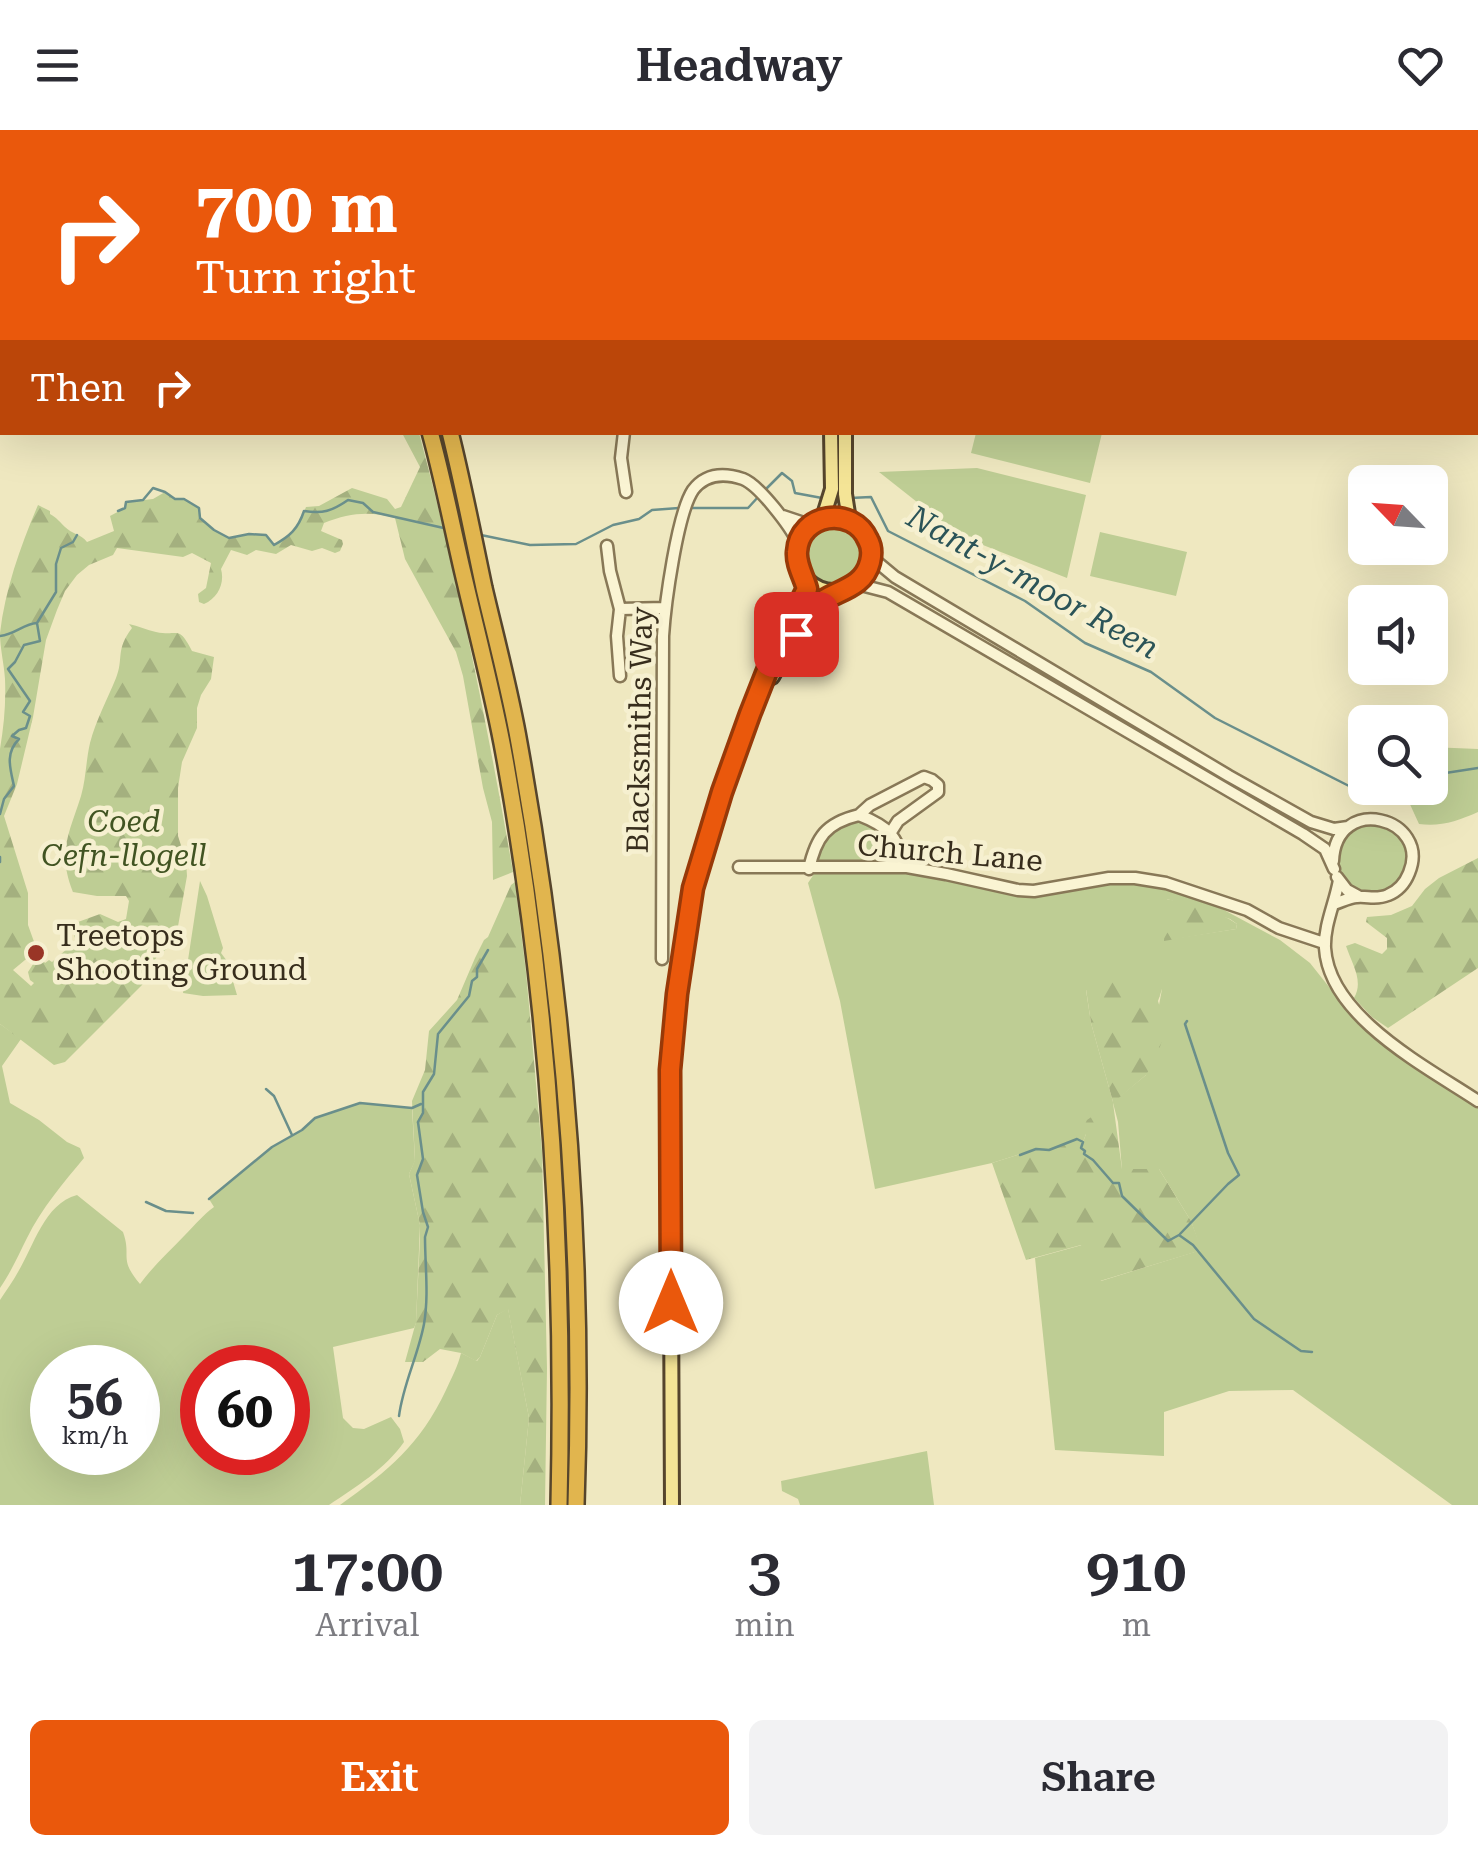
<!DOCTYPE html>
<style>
:root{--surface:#fff;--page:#f2f2f3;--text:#2b2b33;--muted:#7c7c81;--accent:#ea580c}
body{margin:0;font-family:"Roboto Serif",serif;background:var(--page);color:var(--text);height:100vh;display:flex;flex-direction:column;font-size:38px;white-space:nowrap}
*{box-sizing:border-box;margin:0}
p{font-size:32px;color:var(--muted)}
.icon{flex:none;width:55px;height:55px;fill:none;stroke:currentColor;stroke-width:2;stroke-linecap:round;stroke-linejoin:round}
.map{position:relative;height:1375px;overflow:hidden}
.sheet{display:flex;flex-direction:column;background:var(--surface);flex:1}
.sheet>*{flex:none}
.guide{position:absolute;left:0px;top:0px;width:1480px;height:305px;box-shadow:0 10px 40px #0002;background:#ea580c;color:#fff;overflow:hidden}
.needle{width:65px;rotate:295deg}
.controls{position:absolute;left:1348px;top:335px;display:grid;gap:20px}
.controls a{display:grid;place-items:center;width:100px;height:100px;border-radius:15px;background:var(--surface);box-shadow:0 10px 40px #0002;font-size:50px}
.speed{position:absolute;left:30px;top:1215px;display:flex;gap:20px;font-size:50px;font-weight:700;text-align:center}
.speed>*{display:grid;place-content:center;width:130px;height:130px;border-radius:50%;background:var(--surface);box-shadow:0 10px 40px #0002;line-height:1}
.speed small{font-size:25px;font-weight:400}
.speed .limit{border:15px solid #d22;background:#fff;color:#111}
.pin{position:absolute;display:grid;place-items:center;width:85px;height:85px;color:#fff;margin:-42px;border-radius:20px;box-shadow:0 5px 15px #0006}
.me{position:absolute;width:110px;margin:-55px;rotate:0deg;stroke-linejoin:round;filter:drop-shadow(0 0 8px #0008)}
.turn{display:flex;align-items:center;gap:35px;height:210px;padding:0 30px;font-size:45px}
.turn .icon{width:130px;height:130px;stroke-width:2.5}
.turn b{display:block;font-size:70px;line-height:85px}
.then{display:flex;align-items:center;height:95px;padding:0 30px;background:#0003;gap:20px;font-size:38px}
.eta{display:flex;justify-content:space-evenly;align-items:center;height:170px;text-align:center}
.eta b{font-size:60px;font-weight:600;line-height:70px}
.primary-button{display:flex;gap:20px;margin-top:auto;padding:20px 30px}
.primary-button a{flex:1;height:115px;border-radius:15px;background:var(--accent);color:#fff;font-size:40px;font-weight:600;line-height:115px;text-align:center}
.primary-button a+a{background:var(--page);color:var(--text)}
header{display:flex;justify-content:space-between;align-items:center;height:130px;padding:0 30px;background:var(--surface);font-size:45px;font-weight:600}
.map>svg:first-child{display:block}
.green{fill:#becd94;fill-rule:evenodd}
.forest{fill:url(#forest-firs)}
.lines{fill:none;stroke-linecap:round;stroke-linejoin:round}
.stream{stroke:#6a8f8b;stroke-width:2.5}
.minor-casing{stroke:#887857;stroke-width:15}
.major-casing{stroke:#56452c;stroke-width:18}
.highway-casing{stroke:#56452c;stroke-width:20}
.minor{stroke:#faf4d3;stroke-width:10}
.major{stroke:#f4e496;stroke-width:12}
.highway{stroke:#e1b54e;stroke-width:15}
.route-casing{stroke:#983908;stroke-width:25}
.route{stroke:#ea580c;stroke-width:18}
.poi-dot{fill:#993526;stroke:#f6f0d0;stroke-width:4}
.labels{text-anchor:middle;stroke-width:9;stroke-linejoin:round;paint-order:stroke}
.street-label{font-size:30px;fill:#372d1c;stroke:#f6f0d0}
.park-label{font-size:30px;font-style:italic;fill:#415422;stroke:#f6f0d0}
.poi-label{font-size:30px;fill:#372d1c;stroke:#f6f0d0;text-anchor:start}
.water-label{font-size:32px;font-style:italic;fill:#2b5458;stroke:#f6f0d0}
</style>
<header><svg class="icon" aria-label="menu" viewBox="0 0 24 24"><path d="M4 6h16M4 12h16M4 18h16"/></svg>Headway<svg class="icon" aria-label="heart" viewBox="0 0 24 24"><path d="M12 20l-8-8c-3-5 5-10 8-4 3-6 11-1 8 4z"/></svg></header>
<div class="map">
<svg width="1478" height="1375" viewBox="0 0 1478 1375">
<defs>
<pattern id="forest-firs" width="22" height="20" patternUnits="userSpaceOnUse" patternTransform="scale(2.5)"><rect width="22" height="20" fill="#becd94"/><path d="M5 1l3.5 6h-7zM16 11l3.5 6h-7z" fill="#a4b07f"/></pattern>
</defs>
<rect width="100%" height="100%" fill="#efe8c0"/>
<path class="green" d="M976,303V302L1102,303L1090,353L971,323Z
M977,338L1086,365L1067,448L960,406L879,342Z
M805 425a29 29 0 1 1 58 0a29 29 0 1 1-58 0Z
M1100,402L1187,422L1176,466L1090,446Z
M1430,617L1478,619V682C1458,691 1440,697 1419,694L1408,670L1411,658H1430Z
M854,688L891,705L902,733L816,734L814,732L822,707Z
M1339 729a34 34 0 1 1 68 0a34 34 0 1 1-68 0Z
M839,742L916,743L1019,766L1084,755L1129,751L1157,756L1197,769L1224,780L1280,810L1310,833L1337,867L1478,971V1375H1452L1293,1260L1229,1261L1164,1282V1326L1055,1320L1035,1128L1082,1115L1101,1151L1201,1120L1191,1091L1159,1039L1122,1040L1118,992L1113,973L1086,1004L1083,1012L1066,1013L1049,1020L1036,1019L992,1033L875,1059L840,871L808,753L814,744ZM1167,769L1230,789L1237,794L1236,799L1165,810ZM1162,859L1146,945L1113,972L1091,893L1086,860Z
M200,751L207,766L223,818L221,823L227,831L237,865L203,866L183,863Z
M0,894L21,909L2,936L10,973L39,990L67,1012L80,1018L84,1028C64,1052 41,1079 27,1108C18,1126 11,1142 0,1158Z
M360,973L412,978L415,1031L409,1044L420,1095L416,1193L414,1198L333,1217L343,1288L353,1298L364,1299L391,1287L400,1299L404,1312C385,1339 356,1357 329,1375H0V1170C6,1161 13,1151 18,1142C34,1116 44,1074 77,1065L123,1102C132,1127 118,1128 140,1154C154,1135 169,1122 185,1105C195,1095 203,1085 214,1077L209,1069L272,1017L302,1000L315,988ZM52,1238H138V1322H52ZM202,1238H288V1322H202Z
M508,1178L529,1288L520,1375H340C389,1340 420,1315 446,1260C452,1247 458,1236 461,1223L477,1231L480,1227L497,1185Z
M927,1321L934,1375H800L798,1369L782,1361L781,1351Z"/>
<path class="forest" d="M402,303H419C458,448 487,593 513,742L493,750L492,692L483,658L463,546L456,522L405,429L395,388C369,381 350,383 324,393L321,401L342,410L343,414L340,421L335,423L322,418L312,421L291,415L276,424L256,420L247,425L231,420L221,439C225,453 218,468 204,474L199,472L198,464L206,458L211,433L192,423L183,427L117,418L113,425L89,435L77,445L65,461L57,480L46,510L33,587L17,654L4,686L28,763V795L37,820L13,840L31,856L34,853L30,850L28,842L39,825L45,833L49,830L52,832L76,811L72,799L78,792L100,784L118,792L126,789L129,771L126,766H97L73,762C57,722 69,704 81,666C86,649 86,630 90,613C96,590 107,570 116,548C124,529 115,520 132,498L129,494C138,496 147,500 156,502C179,507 178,494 192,521L214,527L211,549L201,565L197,578V598L182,632L178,658V706L186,731L187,746L175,813L157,826L142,855L65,932L54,935L0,894V619C4,595 6,573 5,549C4,533 0,519 0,503C5,459 21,415 38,375L50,381V384C57,388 60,392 65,397C72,404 81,404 87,412L114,401L110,386L125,378L126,372L153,369L165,362L175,369H184L199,378L201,388L214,400L229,408L249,404L266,405L274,415C294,403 298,398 306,377L319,376L352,358L387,369L395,379L401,377L420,337Z
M1478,728V838L1388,898L1372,887L1354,868C1364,851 1352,834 1346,816L1355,813L1382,824L1387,819V808L1366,792L1367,787L1391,785L1412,776L1425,759L1439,748Z
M515,752L526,842L542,1021L547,1238L545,1375H520L529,1288L508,1179L497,1185L480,1227L476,1231L461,1223L440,1219L423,1232H405L416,1192L420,1109V1095L409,1044L415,1030L412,971L425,940L429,901L457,870L475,828L484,810L488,807L511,755Z
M1166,769C1190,773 1217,780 1237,794L1236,799L1164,811Z
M1162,843V859L1158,871L1166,898L1157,926L1146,945L1113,973L1122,1039H1159L1191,1091L1202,1120L1100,1151L1081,1115L1026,1130L992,1033L1036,1019L1049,1020L1077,1009L1083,1012L1086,1004L1084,996L1087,990L1113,972L1091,893L1086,859L1128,847Z"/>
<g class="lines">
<path class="stream" d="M765,360L782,343L792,351L795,363L822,368
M850,368L871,367L888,401L1025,471L1085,513L1151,542L1215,588L1351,657
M692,378H748L759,366
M118,381L125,378L126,372L143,370L153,358L165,362L175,369H184L199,378L200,388L214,400L229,408L249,404L266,405L274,415C290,406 298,399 304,381C323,384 332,381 348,370L363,373L373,382L448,399
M481,405L530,415L576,414L613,395L639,389L652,380L679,378
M0,506C16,504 23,494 37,493L56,462V434L61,418L73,412L77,405
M1430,649L1439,644L1478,638
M0,684L4,669L14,656C10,638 5,623 19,609L12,606L19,600L26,598L30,586L23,582L30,571L8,539L15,532L24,515L40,511L37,493
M0,727V732
M266,959L274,966L292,1005
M1020,1025L1036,1019L1049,1020L1077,1009L1083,1012L1081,1018L1085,1021L1084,1024L1093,1030L1113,1053H1119L1122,1066L1168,1111L1179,1105L1193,1115L1254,1189L1301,1221L1312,1222
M209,1069L272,1017L302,1000L315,988L360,973L412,978L421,974
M146,1072L166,1081L193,1083
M1180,1104L1228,1054L1239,1045L1228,1023L1185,894L1187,891
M399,1286C403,1254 418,1226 424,1194C429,1165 425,1136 425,1107L428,1097L423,1082L417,1045L423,1029L418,992L423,983V962L434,944L438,904L469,866L472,851L477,847V839L488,820"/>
<defs>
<path id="minor" d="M458,0V2
M660,0L662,2
M632,2L634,0
M693,2H719
M624,302L621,328L626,362
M783,386L810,395
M607,416L610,441L620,479L617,506L620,546
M871,427L895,447L1229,646L1311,692L1334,699L1348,697
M857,454L888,462L1303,704L1325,719L1334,739
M620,479L665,478
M859,685L870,675L924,647L932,650L938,655V662L898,691L891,702
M1333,731C1336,662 1432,688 1409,743C1405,753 1398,761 1388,765C1377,770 1368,766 1357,767C1350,767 1341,772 1334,774
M739,737H907L946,744L1018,760L1034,761L1109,748H1135L1166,753L1247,780L1279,798L1324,813
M809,739C816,707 826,693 859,685C890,697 896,706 907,737
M1337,747L1347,760L1358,766
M1339,750C1335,773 1324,795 1325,818C1329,887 1427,937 1478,971
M662,829L663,506C665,475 677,384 693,360C706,343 725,343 743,349C759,355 791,397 798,413"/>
<path id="major" d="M757,0L759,2
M813,2L814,0
M845,302V364L849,390
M797 424a37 37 0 1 1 74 0a37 37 0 1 1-74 0Z
M823,388L832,359L831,302
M772,547L810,480L836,462
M672,1375L670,940L686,795L700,734L737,618L774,523L807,459L804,447"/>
<path id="highway" d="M332,0L333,2
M350,0L351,2
M430,302C443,349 452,396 463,443C476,499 491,556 502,613C549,864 565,1120 559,1375
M450,302C463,354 473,406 484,458C496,509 510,561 519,613C564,864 585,1120 576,1375"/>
</defs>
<use href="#minor" class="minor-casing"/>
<use href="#major" class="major-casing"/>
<use href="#highway" class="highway-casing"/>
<use href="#minor" class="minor"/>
<use href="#major" class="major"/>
<use href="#highway" class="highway"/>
</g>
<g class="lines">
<defs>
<path id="route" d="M671,1173L670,940L677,864L693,758L722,662L750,584L774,523L807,459C804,447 796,435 797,422C799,383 853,375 868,410C872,417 872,424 870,432C863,461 831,460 813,478C806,485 801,496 796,504"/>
</defs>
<use href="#route" class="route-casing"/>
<use href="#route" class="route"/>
</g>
<circle class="poi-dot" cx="36" cy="823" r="10"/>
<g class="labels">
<g class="street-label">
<text transform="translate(640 600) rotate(-89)" y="10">Blacksmiths Way</text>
<text transform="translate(950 723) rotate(5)" y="10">Church Lane</text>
</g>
<g class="park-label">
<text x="124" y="702">Coed<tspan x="124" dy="34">Cefn-llogell</tspan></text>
</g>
<g class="poi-label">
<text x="56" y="816">Treetops<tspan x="56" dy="34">Shooting Ground</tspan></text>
</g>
<g class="water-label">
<text transform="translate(1033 452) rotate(29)" y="11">Nant-y-moor Reen</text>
</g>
</g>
</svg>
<div class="controls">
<a><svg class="needle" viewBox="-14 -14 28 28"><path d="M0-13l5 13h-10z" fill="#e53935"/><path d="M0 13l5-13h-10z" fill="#7c7c81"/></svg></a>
<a><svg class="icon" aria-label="sound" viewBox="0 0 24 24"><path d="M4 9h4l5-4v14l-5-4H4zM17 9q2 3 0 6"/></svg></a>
<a><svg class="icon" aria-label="search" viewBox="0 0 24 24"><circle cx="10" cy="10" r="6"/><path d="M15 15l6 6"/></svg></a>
</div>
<div class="speed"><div>56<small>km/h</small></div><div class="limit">60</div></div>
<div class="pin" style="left:796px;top:504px;background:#d93025"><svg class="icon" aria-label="arrive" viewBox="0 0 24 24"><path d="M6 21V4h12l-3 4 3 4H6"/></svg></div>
<svg class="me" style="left:671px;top:1173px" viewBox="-20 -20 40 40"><circle r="19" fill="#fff"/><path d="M0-13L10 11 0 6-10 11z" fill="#ea580c"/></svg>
<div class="guide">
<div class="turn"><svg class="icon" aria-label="right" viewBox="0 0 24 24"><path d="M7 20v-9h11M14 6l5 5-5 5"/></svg><div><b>700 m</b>Turn right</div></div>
<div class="then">Then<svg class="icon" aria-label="right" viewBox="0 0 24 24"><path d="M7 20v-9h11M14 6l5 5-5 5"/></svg></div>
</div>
</div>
<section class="sheet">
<div class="eta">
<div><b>17:00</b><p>Arrival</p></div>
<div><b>3</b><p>min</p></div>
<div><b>910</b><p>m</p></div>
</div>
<div class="primary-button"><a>Exit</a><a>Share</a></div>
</section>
